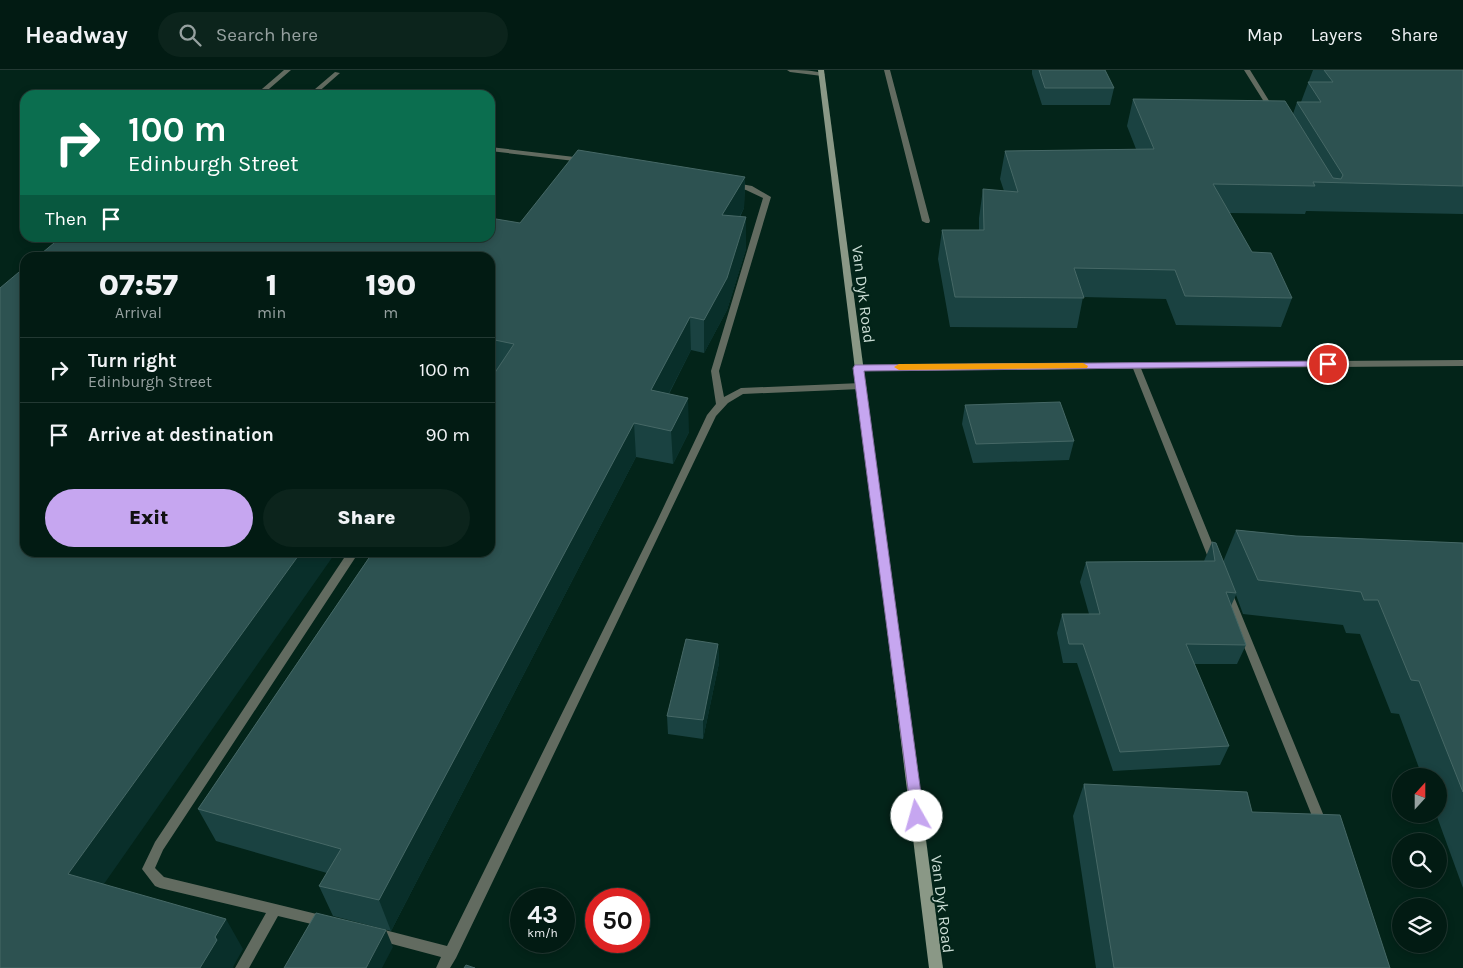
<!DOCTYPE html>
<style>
:root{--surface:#021b13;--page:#0c241c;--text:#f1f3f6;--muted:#96a1a0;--line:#233933;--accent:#c6a6f0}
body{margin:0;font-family:Karla,sans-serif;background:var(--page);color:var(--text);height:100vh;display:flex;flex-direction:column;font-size:19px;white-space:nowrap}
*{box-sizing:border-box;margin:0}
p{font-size:16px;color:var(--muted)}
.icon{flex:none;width:28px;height:28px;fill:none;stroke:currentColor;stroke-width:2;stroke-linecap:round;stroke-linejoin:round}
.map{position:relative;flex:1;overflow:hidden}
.drawer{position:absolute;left:20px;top:182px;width:475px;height:305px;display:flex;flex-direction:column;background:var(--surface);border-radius:15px;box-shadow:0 2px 8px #0003,0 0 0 1px var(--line)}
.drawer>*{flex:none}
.top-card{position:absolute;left:20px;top:20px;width:475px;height:152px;border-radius:15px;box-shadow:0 2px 8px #0003,0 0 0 1px var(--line);background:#0b6e4f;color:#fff;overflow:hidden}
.needle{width:32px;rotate:21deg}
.controls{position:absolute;left:1392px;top:698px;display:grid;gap:10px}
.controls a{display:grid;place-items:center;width:55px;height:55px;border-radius:50%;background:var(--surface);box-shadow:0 2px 8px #0003,0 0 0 1px var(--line);font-size:25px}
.speed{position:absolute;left:510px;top:818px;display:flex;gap:10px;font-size:25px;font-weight:700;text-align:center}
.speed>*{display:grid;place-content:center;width:65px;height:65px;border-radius:50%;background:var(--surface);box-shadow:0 2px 8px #0003,0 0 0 1px var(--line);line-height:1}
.speed small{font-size:12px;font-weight:400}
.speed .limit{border:8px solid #d22;background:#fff;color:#111}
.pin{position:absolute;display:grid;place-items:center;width:42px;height:42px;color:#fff;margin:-21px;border:2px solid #fff;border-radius:50%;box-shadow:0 1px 5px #0007}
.me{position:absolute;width:55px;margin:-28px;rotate:353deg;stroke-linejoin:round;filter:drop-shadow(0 0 4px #0008)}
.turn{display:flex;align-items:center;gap:18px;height:105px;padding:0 25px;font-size:22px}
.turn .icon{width:65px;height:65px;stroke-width:2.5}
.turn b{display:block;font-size:35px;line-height:42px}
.then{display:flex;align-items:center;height:48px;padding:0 25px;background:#0003;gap:10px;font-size:19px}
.eta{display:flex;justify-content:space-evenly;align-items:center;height:85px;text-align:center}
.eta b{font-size:30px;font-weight:800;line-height:35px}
.button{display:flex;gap:10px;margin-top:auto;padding:10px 25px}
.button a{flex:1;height:58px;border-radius:30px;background:var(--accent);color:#111;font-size:20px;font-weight:800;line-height:58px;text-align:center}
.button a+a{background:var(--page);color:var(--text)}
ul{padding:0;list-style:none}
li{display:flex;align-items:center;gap:15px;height:65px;padding:0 25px;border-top:1px solid var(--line)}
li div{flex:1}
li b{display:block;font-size:19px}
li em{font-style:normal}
header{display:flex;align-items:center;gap:30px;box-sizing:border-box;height:70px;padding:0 25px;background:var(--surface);border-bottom:1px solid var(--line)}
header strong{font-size:24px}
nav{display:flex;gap:28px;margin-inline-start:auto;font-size:18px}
.search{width:350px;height:45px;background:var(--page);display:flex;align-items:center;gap:12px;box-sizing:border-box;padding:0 18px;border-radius:28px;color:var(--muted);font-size:19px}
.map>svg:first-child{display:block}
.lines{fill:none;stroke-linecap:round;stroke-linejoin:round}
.service{fill:#626b60;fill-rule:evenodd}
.minor{fill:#626b60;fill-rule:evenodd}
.secondary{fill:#8a9886;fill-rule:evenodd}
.wall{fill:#1a4241}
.shaded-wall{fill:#092f2a}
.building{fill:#2d5251;stroke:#466866}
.route{fill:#c6a6f0;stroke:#816c9c}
.slow{fill:#f59e0b}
.labels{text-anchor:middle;stroke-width:4;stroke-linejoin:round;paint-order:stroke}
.street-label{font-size:16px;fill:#cbddd5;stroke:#032419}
</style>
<header>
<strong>Headway</strong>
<div class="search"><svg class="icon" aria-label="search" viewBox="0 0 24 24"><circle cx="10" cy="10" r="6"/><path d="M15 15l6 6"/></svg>Search here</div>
<nav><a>Map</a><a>Layers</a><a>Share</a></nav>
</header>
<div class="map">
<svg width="1463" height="898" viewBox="0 0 1463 898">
<rect width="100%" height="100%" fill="#032419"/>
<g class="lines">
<path class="service" d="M284,0H291L262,25H255Z
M884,0H890L930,151L929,153H926L922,151Z
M1244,0H1250L1276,42L1275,43H1271Z
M335,2L340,3L315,25H308Z
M490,77L583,88L587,90L583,92L490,81Z
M730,112L752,116L771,127L719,301L724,327L741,318L861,313L865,316L861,319L743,324L728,333L716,346L456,888L450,898H436L441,887L377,870L372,868L370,864L372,860L377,858L447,876L657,451L707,345L716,334L711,301L763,128L746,120L730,116Z
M1136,293L1140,296L1219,490L1218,493H1210L1209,490L1132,296Z
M348,482H359L163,780L155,798L164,807L329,847L331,851L329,855L324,857L278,846L249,898H235L266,843L160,818L155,816L142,799L155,772Z
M1227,518L1231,519L1232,522L1328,756L1326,760L1322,761L1318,760L1316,756L1222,522L1223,519Z"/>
<path class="minor" d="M787,0C799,0 815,0 825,4L822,6L790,2Z
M1463,290V296L858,301L854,298L858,295Z"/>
<path class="secondary" d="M818,0H824L943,898H929Z"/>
</g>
<path class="wall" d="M1032,0H1105L1114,18L1110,35H1042L1032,4Z
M1313,0H1463V144L1306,141L1305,144L1229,143L1252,182L1292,228L1281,257L1176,255L1166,229L1083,227L1077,258L950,257L938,189L942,160H979V148L983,119L1004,121L1000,109L1005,81L1136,79L1127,56L1133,29L1293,44L1297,32H1301Z
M745,107L744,138L740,147H746V179L727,240L704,283L691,280L669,324L689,362L673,394L636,387L391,861L333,846L319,816L327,803L216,771L198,739L495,302L490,301V188L520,153Z
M965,335L1074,371L1069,390L973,393L962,354Z
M1236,460L1296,466L1463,473V818L1436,744H1439V706H1422L1399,644L1391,643L1360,564L1346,563L1343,555L1243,544L1236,525L1231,536L1246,575L1237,594H1194L1229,676L1220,695L1113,701L1077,593H1063L1057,563L1062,544H1089L1080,512L1086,492L1204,491L1212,472L1223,492Z
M718,574L719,593L703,669L668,664L667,646Z
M1084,714L1252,742L1390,898H1096L1073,746Z"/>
<path class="shaded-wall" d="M745,107L744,138L722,177V145Z
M746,147V179L727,240L704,283V250Z
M690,247L691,280L653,354L651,320Z
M688,328L689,362L673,394L671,361Z
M634,353L636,387L391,861L379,830Z
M301,482H336L90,834L68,804Z
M718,574L719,593L703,669V650Z
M226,849L243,879L233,897L234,898H200L215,867Z
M386,860L393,877L382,898H366Z"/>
<path class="building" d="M1039,0H1105L1114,18H1045Z
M1324,0H1463V116L1313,112L1315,116L1213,114L1252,182L1271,183L1292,228L1185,226L1175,200L1074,198L1084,228L955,227L942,160H984L983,119L1018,122L1005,81L1154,79L1133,29L1285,31L1333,108L1341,109L1343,105L1297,32H1321L1308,12H1333Z
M578,80L745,107L722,145L746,147L727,208L704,250L690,247L651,320L688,328L671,361L634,353L379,830L319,816L341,779L198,739L373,482H490V310L514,274L490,269V188H36L60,168H490V148L520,153Z
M25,197V482H301L68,804L226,849L215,867L217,870L200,898H0V218Z
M1060,332L1074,371L976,374L965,335Z
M1236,460L1296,466L1463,473V722L1419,611L1411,610L1378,530H1364L1361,522L1258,510Z
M1212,472L1216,473L1236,523L1226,522L1246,575L1186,574L1229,676L1120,682L1083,574H1069L1062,544H1100L1086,492L1215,491Z
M686,569L718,574L703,650L667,646Z
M1084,714L1247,722L1252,742L1340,745L1390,898H1114Z
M316,843L386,860L366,898H284Z
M466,895L475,898H464Z"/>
<path class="route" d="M1328,291L1333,294L1332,296L864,301L924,746L922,750L917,752L912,750L853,298L855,295Z"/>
<path class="slow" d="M1083,293L1088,296L1087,298L899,300L894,297L899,294Z"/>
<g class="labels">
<g class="street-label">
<text transform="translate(864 224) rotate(83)" y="6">Van Dyk Road</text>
<text transform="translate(943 834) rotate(83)" y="6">Van Dyk Road</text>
</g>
</g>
</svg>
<div class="controls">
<a><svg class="needle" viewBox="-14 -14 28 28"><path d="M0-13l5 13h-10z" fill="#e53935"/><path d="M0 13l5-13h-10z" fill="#96a1a0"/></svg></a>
<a><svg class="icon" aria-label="search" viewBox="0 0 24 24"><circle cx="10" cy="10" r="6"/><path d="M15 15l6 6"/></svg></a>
<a><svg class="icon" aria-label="layers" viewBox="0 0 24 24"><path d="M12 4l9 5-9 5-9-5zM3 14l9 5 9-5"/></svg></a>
</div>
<div class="speed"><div>43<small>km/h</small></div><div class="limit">50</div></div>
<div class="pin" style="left:1328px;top:294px;background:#d93025"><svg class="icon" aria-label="arrive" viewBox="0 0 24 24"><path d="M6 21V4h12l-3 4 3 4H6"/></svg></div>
<svg class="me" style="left:917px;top:746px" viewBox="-20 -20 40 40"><circle r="19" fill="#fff"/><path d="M0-13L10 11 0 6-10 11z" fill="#c6a6f0"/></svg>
<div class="top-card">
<div class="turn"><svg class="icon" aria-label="right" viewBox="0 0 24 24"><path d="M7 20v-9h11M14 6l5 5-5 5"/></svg><div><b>100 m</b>Edinburgh Street</div></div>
<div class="then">Then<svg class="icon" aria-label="arrive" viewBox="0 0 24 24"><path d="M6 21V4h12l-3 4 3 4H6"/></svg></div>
</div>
<section class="drawer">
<div class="eta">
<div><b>07:57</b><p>Arrival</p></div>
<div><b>1</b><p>min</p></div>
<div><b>190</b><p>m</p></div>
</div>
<ul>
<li><svg class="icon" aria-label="right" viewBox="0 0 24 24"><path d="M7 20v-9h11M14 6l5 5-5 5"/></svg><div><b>Turn right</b><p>Edinburgh Street</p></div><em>100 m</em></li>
<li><svg class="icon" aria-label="arrive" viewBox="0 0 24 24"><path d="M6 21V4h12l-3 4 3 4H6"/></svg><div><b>Arrive at destination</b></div><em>90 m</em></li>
</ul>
<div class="button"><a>Exit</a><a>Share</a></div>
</section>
</div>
